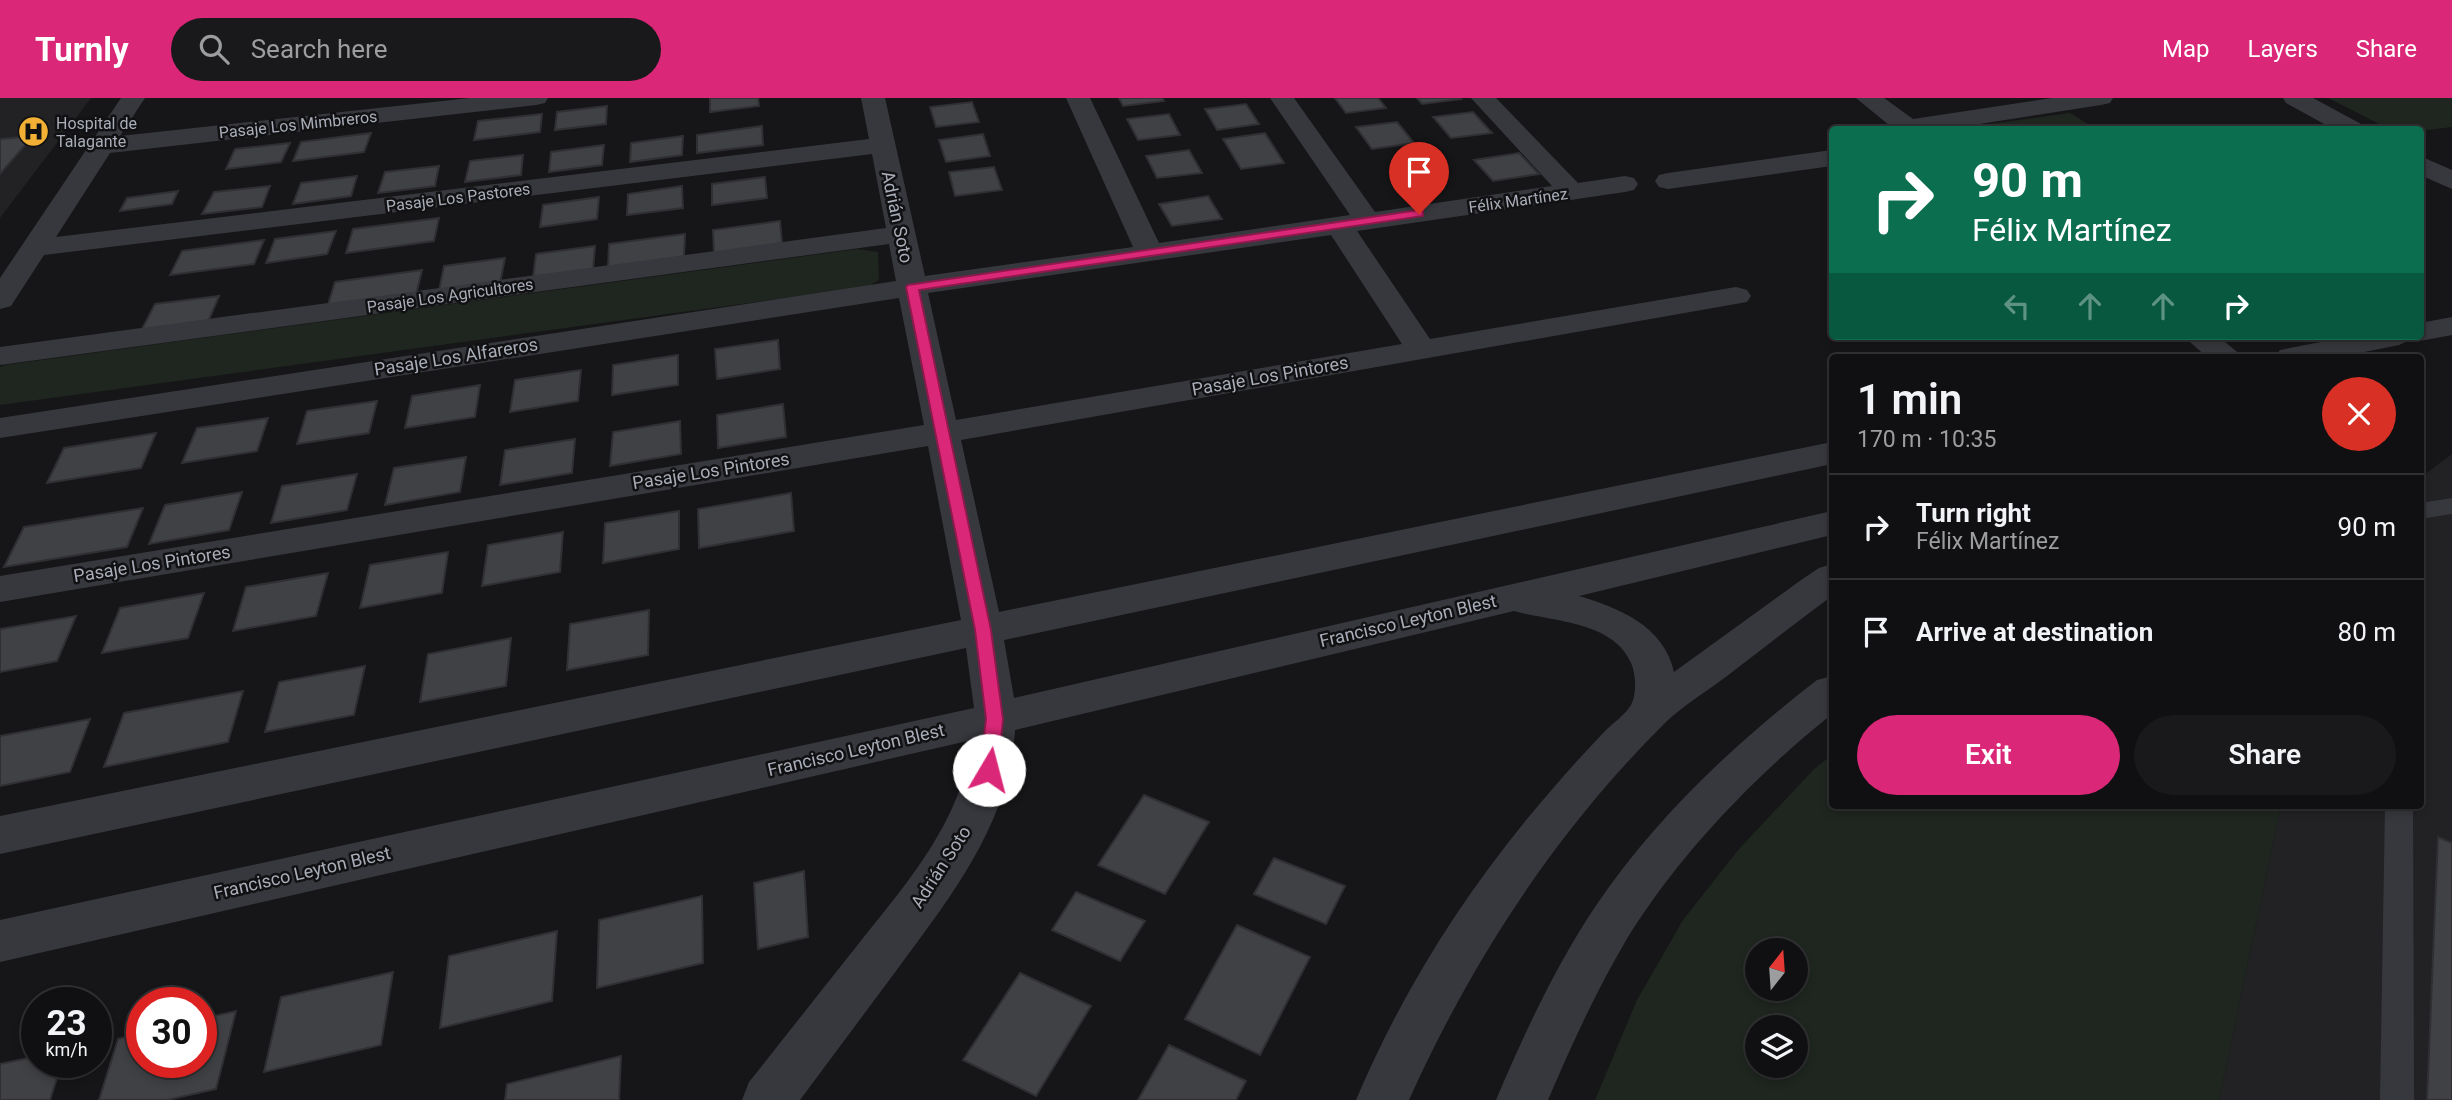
<!DOCTYPE html>
<meta charset="utf-8">
<style>
:root{--surface:#101012;--page:#19191b;--text:#f1f3f6;--muted:#9c9d9f;--line:#303032;--accent:#db2777}
body{margin:0;font-family:Roboto,sans-serif;background:var(--page);color:var(--text);height:100vh;display:flex;flex-direction:column;font-size:26px;white-space:nowrap}
*{box-sizing:border-box;margin:0}
p{font-size:23px;color:var(--muted)}
.icon{flex:none;width:38px;height:38px;fill:none;stroke:currentColor;stroke-width:2;stroke-linecap:round;stroke-linejoin:round}
.map{position:relative;flex:1;overflow:hidden}
.panel{position:absolute;left:1829px;top:256px;width:595px;height:455px;display:flex;flex-direction:column;background:var(--surface);border-radius:7px;box-shadow:0 4px 10px #0003,0 0 0 2px var(--line)}
.panel>*{flex:none}
.hud{position:absolute;left:1829px;top:28px;width:595px;height:214px;border-radius:7px;box-shadow:0 4px 10px #0003,0 0 0 2px var(--line);background:#0b6e4f;color:#fff;overflow:hidden}
.needle{width:46px;rotate:17deg}
.controls{position:absolute;left:1745px;top:840px;display:grid;gap:14px}
.controls a{display:grid;place-items:center;width:63px;height:63px;border-radius:50%;background:var(--surface);box-shadow:0 4px 10px #0003,0 0 0 2px var(--line);font-size:35px}
.speed{position:absolute;left:21px;top:889px;display:flex;gap:14px;font-size:35px;font-weight:700;text-align:center}
.speed>*{display:grid;place-content:center;width:91px;height:91px;border-radius:50%;background:var(--surface);box-shadow:0 4px 10px #0003,0 0 0 2px var(--line);line-height:1}
.speed small{font-size:18px;font-weight:400}
.speed .limit{border:10px solid #d22;background:#fff;color:#111}
.pin{position:absolute;display:grid;place-items:center;width:60px;height:60px;color:#fff;margin:-72px -30px;border-radius:50% 50% 50% 0;rotate:-45deg;box-shadow:0 0 7px #0007}
.pin .icon{rotate:45deg}
.me{position:absolute;width:77px;margin:-38px;rotate:8deg;stroke-linejoin:round;filter:drop-shadow(0 0 5px #0008)}
.turn{display:flex;align-items:center;gap:24px;height:147px;padding:0 28px;font-size:32px}
.turn .icon{width:91px;height:91px;stroke-width:2.5}
.turn b{display:block;font-size:49px;line-height:60px}
.lanes{display:flex;align-items:center;height:66px;padding:0 28px;background:#0003;justify-content:center;gap:35px;direction:ltr}
.lanes .off{opacity:.35}
.round{display:grid;place-items:center;flex:none;width:74px;height:74px;border-radius:37px;background:var(--page)}
.headline{display:flex;align-items:center;justify-content:space-between;height:119px;padding:0 28px}
h1{font-size:42px;font-weight:600;line-height:52px}
.cta{display:flex;gap:14px;margin-top:auto;padding:14px 28px}
.cta a{flex:1;height:80px;border-radius:42px;background:var(--accent);color:#fff;font-size:28px;font-weight:600;line-height:80px;text-align:center}
.cta a+a{background:var(--page);color:var(--text)}
ul{padding:0;list-style:none}
li{display:flex;align-items:center;gap:21px;height:105px;padding:0 28px;border-top:2px solid var(--line)}
li div{flex:1}
li b{display:block;font-size:26px}
li em{font-style:normal}
header{display:flex;align-items:center;gap:42px;box-sizing:border-box;height:98px;padding:0 35px;background:var(--accent);color:#fff}
header strong{font-size:33px}
nav{display:flex;gap:38px;margin-inline-start:auto;font-size:24px}
.search{width:490px;height:63px;background:var(--page);display:flex;align-items:center;gap:18px;box-sizing:border-box;padding:0 24px;border-radius:38px;color:var(--muted);font-size:26px}
.map>svg:first-child{display:block}
.built{fill:#222225}
.green{fill:#1e261f;fill-rule:evenodd}
.building{fill:#404145;stroke:#303034;stroke-width:2}
.lines{fill:none;stroke-linecap:round;stroke-linejoin:round}
.service{fill:#37383d;fill-rule:evenodd}
.minor{fill:#37383d;fill-rule:evenodd}
.route{fill:#db2777;stroke:#8e194d;stroke-width:2}
.labels{text-anchor:middle;stroke-width:5;stroke-linejoin:round;paint-order:stroke}
.far-poi-label{font-size:16px;fill:#a8adb8;stroke:#111113;text-anchor:start}
.far-street-label{font-size:16px;fill:#a8adb8;stroke:#111113}
.street-label{font-size:18px;fill:#a8adb8;stroke:#111113}
</style>
<header>
<strong>Turnly</strong>
<div class="search"><svg class="icon" aria-label="search" viewBox="0 0 24 24"><circle cx="10" cy="10" r="6"/><path d="M15 15l6 6"/></svg>Search here</div>
<nav><a>Map</a><a>Layers</a><a>Share</a></nav>
</header>
<div class="map">
<svg width="2452" height="1002" viewBox="0 0 2452 1002">
<rect width="100%" height="100%" fill="#161618"/>
<path class="built" d="M0,0H91L0,120Z
M2452,356V1002H2219L2281,707H2420V380Z"/>
<path class="green" d="M2328,0H2452V29L2420,33L2389,31Z
M2070,15L2096,31H1953Z
M857,151L878,154L879,182L867,189L0,307V269L5,267Z
M1832,657V707H2281L2219,1002H1595L1637,902L1683,822L1739,751L1814,671ZM1796,852V891H1757V852ZM1757,929H1796V968H1757Z"/>
<path class="building" d="M710,0H758L759,8L710,14Z
M1119,0H1162L1164,3L1123,8Z
M1335,0H1378L1386,10L1346,15Z
M1417,0H1460L1461,1L1422,6Z
M972,4L979,24L936,29L930,9Z
M1246,6L1259,26L1217,32L1205,11Z
M607,8L606,26L555,32L557,14Z
M1473,14L1492,35L1451,40L1433,19Z
M542,16L540,34L474,42L478,23Z
M1169,16L1180,37L1138,42L1127,21Z
M1397,24L1414,45L1372,51L1356,29Z
M762,28L763,47L697,55V37Z
M371,35L364,54L293,63L301,44Z
M1265,35L1284,65L1241,71L1223,41Z
M983,36L990,58L946,64L939,42Z
M33,38L0,76V41Z
M683,38L682,57L630,64L631,45Z
M290,45L281,64L226,71L235,51Z
M604,47L602,67L549,74L551,54Z
M1189,52L1202,75L1157,80L1146,58Z
M1519,55L1539,76L1493,83L1474,62Z
M523,57L521,77L465,84L470,63Z
M439,68L435,88L378,95L385,74Z
M994,69L1002,92L955,98L949,74Z
M357,78L351,98L293,106L301,85Z
M765,79L767,100L712,107V86Z
M270,88L262,109L202,116L214,94Z
M682,88L683,110L627,117L628,96Z
M178,93L172,106L120,113L127,100Z
M1208,98L1222,121L1172,128L1159,106Z
M599,99L597,121L540,129L543,107Z
M439,120L434,143L346,155L353,131Z
M780,123L782,145L714,155L713,132Z
M336,133L327,156L266,165L275,141Z
M685,136L684,159L608,170L609,146Z
M264,142L254,166L170,177L182,153Z
M595,148L593,172L533,180L536,156Z
M505,160L500,185L439,193L444,168Z
M422,172L416,197L327,210L335,184Z
M219,198L208,224L141,233L155,206Z
M778,242L780,271L717,281L715,251Z
M678,257V287L612,297L613,267Z
M581,272L578,303L510,314L515,282Z
M480,287L475,319L405,330L412,298Z
M377,303L369,335L297,346L307,313Z
M783,306L786,339L718,350L717,317Z
M268,320L257,353L182,365L197,330Z
M680,323L681,356L610,368L613,334Z
M156,335L141,370L47,385L64,350Z
M575,341L572,375L500,387L505,352Z
M466,359L460,394L385,407L394,370Z
M357,376L347,412L271,425L282,388Z
M242,394L229,432L149,446L165,407Z
M791,395L794,433L699,450L698,411Z
M143,410L127,449L4,469L24,429Z
M679,413V451L603,465L605,425Z
M563,434L560,474L482,488L488,447Z
M448,454L442,495L360,510L370,467Z
M328,475L316,518L233,533L246,489Z
M204,495L188,540L102,555L120,510Z
M649,512L648,557L567,572L570,526Z
M76,518L57,563L0,574V531Z
M511,540L506,588L420,604L428,556Z
M365,568L354,617L265,634L279,584Z
M243,593L228,644L104,669L124,615Z
M90,621L70,674L0,688V638Z
M1144,697L1209,724L1165,796L1098,767Z
M2438,739L2452,745V1002H2427Z
M1274,760L1345,788L1326,826L1254,796Z
M804,773L808,839L758,851L754,785Z
M1076,794L1145,823L1120,863L1052,832Z
M702,798L703,865L597,890L599,822Z
M1237,827L1310,859L1260,957L1185,921Z
M557,833L552,903L440,930L449,858Z
M393,874L381,947L264,974L281,899Z
M1020,875L1091,908L1036,998L963,962Z
M236,913L216,991L167,1002H99L118,941L142,935V964H201V921Z
M1169,947L1246,983L1236,1002H1138Z
M37,958V964H62L50,1002H0V966Z
M621,958L619,1002H505L507,986Z"/>
<g class="lines">
<path class="service" d="M2452,400V416L2420,421V405Z
M2385,707H2413L2414,1002H2380Z"/>
<path class="minor" d="M121,0H145L120,38L470,0H548L545,5L536,7L110,55L56,139L869,41L861,0H885L925,178L1133,149L1066,0H1090L1159,145L1350,117L1270,0H1294L1375,114L1552,88L1471,0H1496L1578,85L1625,78L1634,80L1638,86L1634,92L1625,94L1357,133L1430,241L1736,189L1747,192L1751,198L1747,204L961,342L999,514L1832,344V366L1004,542L1014,600L1832,413V437L1579,498C1619,510 1664,528 1674,574L1804,480L1819,470L1832,466V498C1795,525 1759,554 1723,581C1703,596 1681,609 1664,626C1556,733 1471,864 1409,1002H1356C1404,888 1473,781 1555,688C1571,669 1588,651 1605,633C1613,625 1626,616 1631,607C1637,596 1636,576 1631,565C1614,523 1549,523 1514,513L1015,632C1010,725 949,801 896,873C864,916 832,959 800,1002H742L749,984C785,939 820,894 856,849C906,786 961,725 972,642L0,864V822L974,610L966,550L0,756V718L961,522L928,348L0,504V478L924,327L899,200L0,340V320L896,183L889,146L0,267V249L886,130L872,56L44,157L11,208L0,211V180ZM1331,137L1402,246L956,322L928,195Z
M1856,0H1884L1913,21L2052,0H2113L2110,5L2101,7L1941,32H1895Z
M2283,0H2313L2363,27L2366,32H2335L2286,5Z
M1832,52V68L1668,91L1659,89L1655,83L1659,77L1668,75Z
M2420,58L2452,72V91L2420,77Z
M2452,219V237L2420,243L2412,241L2399,247L2339,259H2275L2280,252L2351,238H2420V225Z
M2183,238H2218L2243,259H2207Z
M1832,578V616C1755,678 1681,754 1628,839C1597,891 1572,946 1548,1002H1496C1524,936 1555,869 1595,809C1654,721 1734,646 1817,582Z"/>
</g>
<path class="route" d="M1419,112L1423,113V118L919,192L991,532L1003,621L998,672L995,677H982L980,672L986,621L975,532L906,189L908,187Z"/>
<defs>
<symbol id="hospital-disc" viewBox="-11 -11 22 22"><circle r="9.5" fill="#f2b134" stroke="#111113"/><path d="M-5-5h3v3.5h4V-5h3V5h-3V1.5h-4V5h-3Z" fill="#111"/></symbol>
</defs>
<g fill-rule="evenodd">
<use href="#hospital-disc" x="16" y="16" width="35" height="35"/>
</g>
<g class="labels">
<g class="far-poi-label">
<text x="56" y="31">Hospital de<tspan x="56" dy="18">Talagante</tspan></text>
</g>
<g class="far-street-label">
<text transform="translate(298 26) rotate(-6)" y="6">Pasaje Los Mimbreros</text>
<text transform="translate(458 99) rotate(-7)" y="6">Pasaje Los Pastores</text>
<text transform="translate(1518 102) rotate(-8)" y="6">Félix Martínez</text>
<text transform="translate(450 197) rotate(-8)" y="6">Pasaje Los Agricultores</text>
</g>
<g class="street-label">
<text transform="translate(897 119) rotate(78)" y="6">Adrián Soto</text>
<text transform="translate(456 259) rotate(-9)" y="6">Pasaje Los Alfareros</text>
<text transform="translate(1270 278) rotate(-10)" y="6">Pasaje Los Pintores</text>
<text transform="translate(711 373) rotate(-9)" y="6">Pasaje Los Pintores</text>
<text transform="translate(152 466) rotate(-9)" y="6">Pasaje Los Pintores</text>
<text transform="translate(1408 523) rotate(-13)" y="6">Francisco Leyton Blest</text>
<text transform="translate(856 652) rotate(-13)" y="6">Francisco Leyton Blest</text>
<text transform="translate(941 769) rotate(-57)" y="6">Adrián Soto</text>
<text transform="translate(302 775) rotate(-13)" y="6">Francisco Leyton Blest</text>
</g>
</g>
</svg>
<div class="controls">
<a><svg class="needle" viewBox="-14 -14 28 28"><path d="M0-13l5 13h-10z" fill="#e53935"/><path d="M0 13l5-13h-10z" fill="#9c9d9f"/></svg></a>
<a><svg class="icon" aria-label="layers" viewBox="0 0 24 24"><path d="M12 4l9 5-9 5-9-5zM3 14l9 5 9-5"/></svg></a>
</div>
<div class="speed"><div>23<small>km/h</small></div><div class="limit">30</div></div>
<div class="pin" style="left:1419px;top:116px;background:#d93025"><svg class="icon" aria-label="arrive" viewBox="0 0 24 24"><path d="M6 21V4h12l-3 4 3 4H6"/></svg></div>
<svg class="me" style="left:989px;top:672px" viewBox="-20 -20 40 40"><circle r="19" fill="#fff"/><path d="M0-13L10 11 0 6-10 11z" fill="#db2777"/></svg>
<div class="hud">
<div class="turn"><svg class="icon" aria-label="right" viewBox="0 0 24 24"><path d="M7 20v-9h11M14 6l5 5-5 5"/></svg><div><b>90 m</b>Félix Martínez</div></div>
<div class="lanes"><svg class="icon off" aria-label="left" viewBox="0 0 24 24"><path d="M17 20v-9H6M10 6l-5 5 5 5"/></svg><svg class="icon off" aria-label="ahead" viewBox="0 0 24 24"><path d="M12 20V5M6 11l6-6 6 6"/></svg><svg class="icon off" aria-label="ahead" viewBox="0 0 24 24"><path d="M12 20V5M6 11l6-6 6 6"/></svg><svg class="icon" aria-label="right" viewBox="0 0 24 24"><path d="M7 20v-9h11M14 6l5 5-5 5"/></svg></div>
</div>
<section class="panel">
<div class="headline"><div><h1>1 min</h1><p>170 m · 10:35</p></div><a class="round" style="background:#d93025;color:#fff"><svg class="icon" aria-label="close" viewBox="0 0 24 24"><path d="M6 6l12 12M18 6L6 18"/></svg></a></div>
<ul>
<li><svg class="icon" aria-label="right" viewBox="0 0 24 24"><path d="M7 20v-9h11M14 6l5 5-5 5"/></svg><div><b>Turn right</b><p>Félix Martínez</p></div><em>90 m</em></li>
<li><svg class="icon" aria-label="arrive" viewBox="0 0 24 24"><path d="M6 21V4h12l-3 4 3 4H6"/></svg><div><b>Arrive at destination</b></div><em>80 m</em></li>
</ul>
<div class="cta"><a>Exit</a><a>Share</a></div>
</section>
</div>
